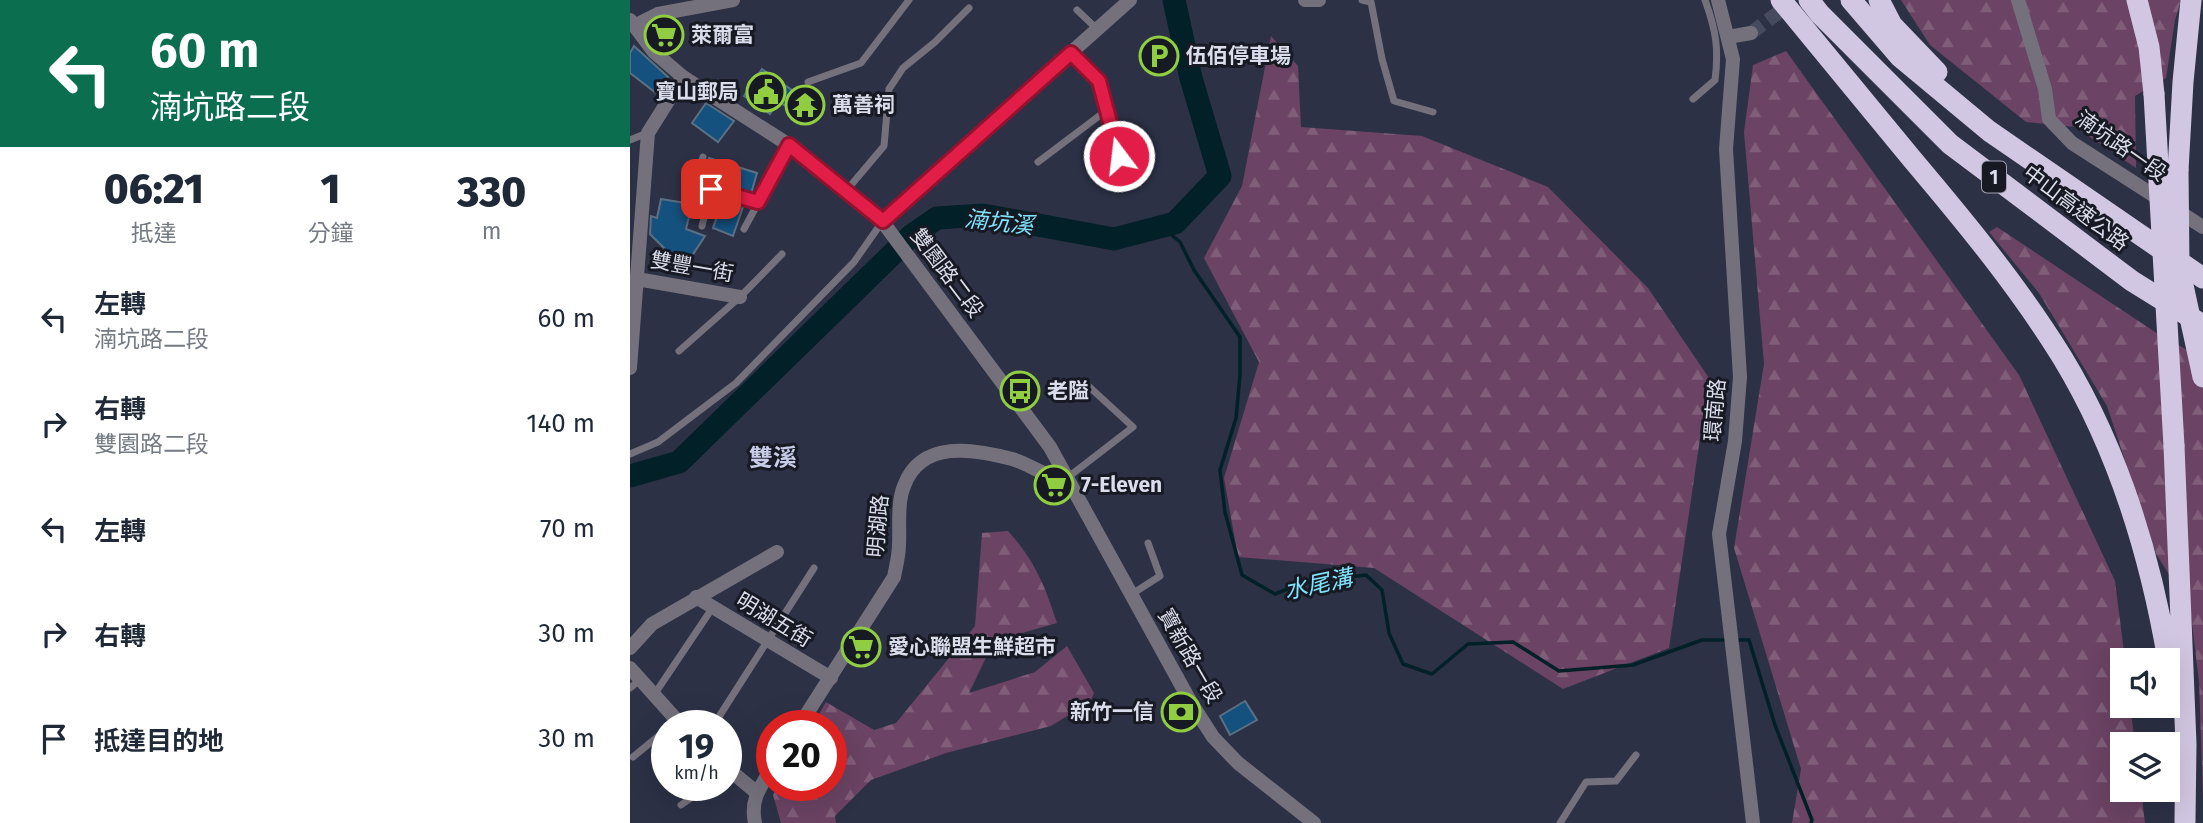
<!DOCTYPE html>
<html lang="zh-TW">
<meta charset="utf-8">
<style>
:root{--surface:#fff;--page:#f6f6f7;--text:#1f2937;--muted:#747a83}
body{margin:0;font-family:"Fira Sans","Noto Sans TC",sans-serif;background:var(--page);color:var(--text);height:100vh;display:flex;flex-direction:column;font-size:26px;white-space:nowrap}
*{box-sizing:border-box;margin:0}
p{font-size:23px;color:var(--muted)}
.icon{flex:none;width:38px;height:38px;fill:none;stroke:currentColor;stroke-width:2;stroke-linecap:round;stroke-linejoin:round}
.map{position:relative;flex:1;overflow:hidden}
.side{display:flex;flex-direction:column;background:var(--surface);width:630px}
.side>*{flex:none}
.guide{background:#0b6e4f;color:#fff;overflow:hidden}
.fabs{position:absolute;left:1480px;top:648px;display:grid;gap:14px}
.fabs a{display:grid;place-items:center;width:70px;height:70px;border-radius:0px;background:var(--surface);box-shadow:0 7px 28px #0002;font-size:35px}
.speed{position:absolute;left:21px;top:710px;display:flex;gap:14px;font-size:35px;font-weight:700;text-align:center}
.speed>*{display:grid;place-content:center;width:91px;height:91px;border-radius:50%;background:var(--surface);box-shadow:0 7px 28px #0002;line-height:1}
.speed small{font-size:18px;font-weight:400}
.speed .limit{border:10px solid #d22;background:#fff;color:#111}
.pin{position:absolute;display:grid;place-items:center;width:60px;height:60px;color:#fff;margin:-30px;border-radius:14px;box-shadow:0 4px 10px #0006}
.me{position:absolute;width:77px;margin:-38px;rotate:345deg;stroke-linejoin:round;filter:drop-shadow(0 0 5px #0008)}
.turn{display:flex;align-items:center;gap:24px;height:147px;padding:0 35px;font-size:32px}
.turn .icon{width:91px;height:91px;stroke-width:2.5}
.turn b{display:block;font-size:49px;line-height:60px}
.eta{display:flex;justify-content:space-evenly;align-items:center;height:119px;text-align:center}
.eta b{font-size:42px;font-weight:800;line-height:49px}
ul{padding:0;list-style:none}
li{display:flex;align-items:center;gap:21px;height:105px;padding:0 35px}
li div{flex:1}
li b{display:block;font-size:26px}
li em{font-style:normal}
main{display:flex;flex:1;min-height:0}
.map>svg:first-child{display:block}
.forest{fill:url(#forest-firs)}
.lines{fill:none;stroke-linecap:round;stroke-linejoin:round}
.stream{stroke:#022028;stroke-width:3.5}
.river{stroke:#022028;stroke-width:23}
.building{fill:#15517e;stroke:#5b7083;stroke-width:2}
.minor-tunnel{stroke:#464b5f;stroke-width:14;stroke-dasharray:14 7;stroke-linecap:butt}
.service{stroke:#75717c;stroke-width:7}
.minor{stroke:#75717c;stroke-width:14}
.tertiary{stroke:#75717c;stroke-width:14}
.motorway{stroke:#d2c7e2;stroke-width:21}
.motorway-bridge{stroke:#d2c7e2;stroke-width:21}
.route-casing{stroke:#92132f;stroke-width:18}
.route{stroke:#e11d48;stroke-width:12}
.labels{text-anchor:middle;stroke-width:6;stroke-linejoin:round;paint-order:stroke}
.shield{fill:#171a23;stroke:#a0a2af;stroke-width:2}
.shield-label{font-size:19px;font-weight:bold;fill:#daddeb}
.poi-label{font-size:21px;font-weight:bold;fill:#daddeb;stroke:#171a23;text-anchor:start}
.street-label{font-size:21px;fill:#daddeb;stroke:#171a23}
.water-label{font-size:23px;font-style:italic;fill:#81e4ff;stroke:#171a23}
.quarter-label{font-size:24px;font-weight:bold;fill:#c7cde9;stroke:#171a23}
</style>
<main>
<section class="side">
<div class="guide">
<div class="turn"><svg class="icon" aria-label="left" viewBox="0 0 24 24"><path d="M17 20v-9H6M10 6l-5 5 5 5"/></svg><div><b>60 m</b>湳坑路二段</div></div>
</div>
<div class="eta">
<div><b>06:21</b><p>抵達</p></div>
<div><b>1</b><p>分鐘</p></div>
<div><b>330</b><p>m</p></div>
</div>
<ul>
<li><svg class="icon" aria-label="left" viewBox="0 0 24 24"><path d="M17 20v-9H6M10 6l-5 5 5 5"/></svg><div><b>左轉</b><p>湳坑路二段</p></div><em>60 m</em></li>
<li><svg class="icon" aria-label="right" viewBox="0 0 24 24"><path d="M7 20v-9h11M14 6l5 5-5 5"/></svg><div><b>右轉</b><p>雙園路二段</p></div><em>140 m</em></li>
<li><svg class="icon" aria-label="left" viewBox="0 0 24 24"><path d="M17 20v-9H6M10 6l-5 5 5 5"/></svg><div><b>左轉</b></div><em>70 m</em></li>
<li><svg class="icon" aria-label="right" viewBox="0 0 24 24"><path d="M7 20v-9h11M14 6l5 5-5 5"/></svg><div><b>右轉</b></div><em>30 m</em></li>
<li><svg class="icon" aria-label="arrive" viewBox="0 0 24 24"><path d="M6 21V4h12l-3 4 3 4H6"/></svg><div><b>抵達目的地</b></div><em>30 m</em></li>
</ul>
</section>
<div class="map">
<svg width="1573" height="823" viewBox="0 0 1573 823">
<defs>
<pattern id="forest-firs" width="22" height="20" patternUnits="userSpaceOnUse" patternTransform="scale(1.75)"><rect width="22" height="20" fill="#6b4364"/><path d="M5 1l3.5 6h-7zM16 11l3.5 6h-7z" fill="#805e7a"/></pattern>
</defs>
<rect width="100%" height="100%" fill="#2c3146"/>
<path class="forest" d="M1271,0H1551L1545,20L1536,78L1505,96L1506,168L1445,127L1396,122L1300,45Z
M641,36L668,66L671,127L792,136L918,187L1018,288L1079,378L1039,648L933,689L744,568L608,557L594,478L629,362L574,258L612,186Z
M1156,51L1389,375L1485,581L1495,660H1493V705H1500L1505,744H1493V789H1511L1515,823H1162L1171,769L1104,548L1134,364L1114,132L1123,65Z
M1367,227L1525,332L1573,359V798L1569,682L1560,607L1526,554L1477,406L1409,293L1359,232Z
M378,531C405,561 415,586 427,623L364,641L339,693L405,672L437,646L464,693L460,702L421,726L316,753L241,780L205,816L206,823H151L143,795L148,786H201V726H182L196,702L244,730L266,723L345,626L352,533Z"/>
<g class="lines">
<path class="stream" d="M532,227L550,242L564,270L610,337V375L606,418L590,470L595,512L612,575L645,594L673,583L736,575L752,590L759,633L773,664L802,674L838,644L883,642L929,671L1003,665L1072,640H1097
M1105,640H1119L1145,725L1182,820L1181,823"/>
<path class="river" d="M0,476L49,462L281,236L307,218L353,215L484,239L545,223L590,176L561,78L544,0"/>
</g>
<path class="building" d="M4,46L38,77L26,93L0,73V53Z
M132,69L169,95V93L189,102L181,118L148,102L140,114L114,96Z
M76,103L104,121L88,142L62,123Z
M79,158L127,173L121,194L72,180Z
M31,199L62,204L56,229L75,236L54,268L20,234L21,216L27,218Z
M93,199L114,204L103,236L83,228Z
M615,701L627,720L600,735L590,716Z"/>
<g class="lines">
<path class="minor-tunnel" d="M1121,33L1165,0"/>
<path class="service" d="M732,0L741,2L752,59L764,101L803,112
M447,10L467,29
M441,53L469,81L489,156
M178,82L231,63L279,0
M1063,99L1085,80C1089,49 1086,30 1075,0
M0,140L17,133
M73,157L64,184L128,202
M408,162L477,110
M216,191L254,146L259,89L273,68L305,42L339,8
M72,226L81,189
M114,229L159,146
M49,351L110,297L152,254
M0,454L28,442L106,383L224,262L252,222
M437,478L503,427L454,382
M502,594L530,576L518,543
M0,688L10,680
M24,695L83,607
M83,726L184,568
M3,757L37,729
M51,805L78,786
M930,823L956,782L986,781L1006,755"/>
<path class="minor" d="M675,0H689
M1388,0L1415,89L1419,119L1442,143L1573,227
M1098,37L1121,33
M252,221L500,0
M7,279L110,297
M0,368L18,133L53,77
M66,597L201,678
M0,648L22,624L147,552
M0,668L52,726
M96,767L126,792"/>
<path class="tertiary" d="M1088,0L1103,59L1096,149L1110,377L1105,441L1089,534L1123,823
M0,20L24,52L53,77L159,145L252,221L420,447L560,701L583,737L608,763L684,823
M4,26L28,14L103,0
M169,726L264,577C266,566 269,555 269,545C270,526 267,503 274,486C291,439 345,449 382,459C403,465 414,478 437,478
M125,823C120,800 130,787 142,768"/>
<path class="motorway" d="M1151,0C1195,53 1238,106 1282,159C1336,223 1388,286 1432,357C1488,449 1520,554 1538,660
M1179,0L1190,14L1320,144L1502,281L1573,325
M1221,0L1270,57L1359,131L1573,278
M1249,0L1262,25L1307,72
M1507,0L1519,47L1524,94
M1548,170L1553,82L1561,0
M1544,446L1556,744L1555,821"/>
<path class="motorway-bridge" d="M1524,94L1544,446
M1548,170L1549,267L1573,377"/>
</g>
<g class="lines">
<defs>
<path id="route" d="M81,189L128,202L159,145L253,221L441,53L469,81L489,156"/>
</defs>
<use href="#route" class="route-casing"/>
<use href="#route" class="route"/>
</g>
<defs>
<symbol id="supermarket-ring" viewBox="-11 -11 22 22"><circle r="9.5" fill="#171a23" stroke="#90cd40" stroke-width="1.5"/><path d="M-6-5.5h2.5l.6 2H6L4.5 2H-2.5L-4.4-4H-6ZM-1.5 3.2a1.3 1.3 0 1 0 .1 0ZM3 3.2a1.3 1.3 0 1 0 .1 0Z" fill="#90cd40"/></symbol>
<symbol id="parking-ring" viewBox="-11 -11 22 22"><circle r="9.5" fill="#171a23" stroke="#90cd40" stroke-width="1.5"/><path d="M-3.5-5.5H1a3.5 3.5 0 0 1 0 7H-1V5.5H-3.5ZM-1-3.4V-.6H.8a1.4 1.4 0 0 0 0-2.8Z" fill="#90cd40"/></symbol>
<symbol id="civic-ring" viewBox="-11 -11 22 22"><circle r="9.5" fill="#171a23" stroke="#90cd40" stroke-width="1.5"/><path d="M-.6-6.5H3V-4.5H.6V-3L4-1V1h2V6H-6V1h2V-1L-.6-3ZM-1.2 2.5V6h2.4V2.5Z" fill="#90cd40"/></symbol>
<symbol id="temple-ring" viewBox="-11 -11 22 22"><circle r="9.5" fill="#171a23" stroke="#90cd40" stroke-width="1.5"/><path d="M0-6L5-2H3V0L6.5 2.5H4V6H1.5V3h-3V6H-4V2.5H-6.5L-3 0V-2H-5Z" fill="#90cd40"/></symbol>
<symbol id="bus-ring" viewBox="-11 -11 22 22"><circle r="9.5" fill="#171a23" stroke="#90cd40" stroke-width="1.5"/><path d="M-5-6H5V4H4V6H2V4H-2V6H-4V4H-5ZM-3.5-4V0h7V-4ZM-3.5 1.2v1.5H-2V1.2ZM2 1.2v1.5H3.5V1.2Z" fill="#90cd40"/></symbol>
<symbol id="bank-ring" viewBox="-11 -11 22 22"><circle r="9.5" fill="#171a23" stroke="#90cd40" stroke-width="1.5"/><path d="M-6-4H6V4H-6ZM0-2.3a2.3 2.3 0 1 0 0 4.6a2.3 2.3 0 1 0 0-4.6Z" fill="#90cd40"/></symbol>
</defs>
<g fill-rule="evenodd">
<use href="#supermarket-ring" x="12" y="13" width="44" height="44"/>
<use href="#parking-ring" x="507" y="34" width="44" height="44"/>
<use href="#civic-ring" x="114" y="70" width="44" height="44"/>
<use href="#temple-ring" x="153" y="83" width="44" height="44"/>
<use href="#bus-ring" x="368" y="369" width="44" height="44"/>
<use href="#supermarket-ring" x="402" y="463" width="44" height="44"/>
<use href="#supermarket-ring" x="209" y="625" width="44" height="44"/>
<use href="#bank-ring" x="529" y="690" width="44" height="44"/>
</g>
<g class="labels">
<rect class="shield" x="1352" y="161.5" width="24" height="31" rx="5"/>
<g class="shield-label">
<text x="1364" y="184">1</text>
</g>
<g class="poi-label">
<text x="61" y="42">萊爾富</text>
<text x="556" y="63">伍佰停車場</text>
<text x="109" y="99" text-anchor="end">寶山郵局</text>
<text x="202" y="112">萬善祠</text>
<text x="417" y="398">老隘</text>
<text x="451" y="492">7-Eleven</text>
<text x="258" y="654">愛心聯盟生鮮超市</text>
<text x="524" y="719" text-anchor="end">新竹一信</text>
</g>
<g class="street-label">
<text transform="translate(1491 146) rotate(35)" y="7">湳坑路一段</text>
<text transform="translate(1446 208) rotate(37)" y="7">中山高速公路</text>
<text transform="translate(62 267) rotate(10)" y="7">雙豐一街</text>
<text transform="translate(317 273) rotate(53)" y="7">雙園路二段</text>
<text transform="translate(1085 410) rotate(-85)" y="7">環南路</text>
<text transform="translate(248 526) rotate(-85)" y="7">明湖路</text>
<text transform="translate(144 620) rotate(31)" y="7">明湖五街</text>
<text transform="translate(560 656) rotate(60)" y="7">寶新路一段</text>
</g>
<g class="water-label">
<text transform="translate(369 222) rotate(6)" y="8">湳坑溪</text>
<text transform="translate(688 584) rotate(-12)" y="8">水尾溝</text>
</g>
<g class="quarter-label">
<text x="143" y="466">雙溪</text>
</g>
</g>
</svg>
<div class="fabs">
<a><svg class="icon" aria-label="sound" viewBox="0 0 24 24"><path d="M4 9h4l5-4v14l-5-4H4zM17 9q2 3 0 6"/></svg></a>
<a><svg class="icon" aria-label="layers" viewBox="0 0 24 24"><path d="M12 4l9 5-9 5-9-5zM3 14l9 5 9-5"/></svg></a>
</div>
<div class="speed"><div>19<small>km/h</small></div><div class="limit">20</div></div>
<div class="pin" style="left:81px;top:189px;background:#d93025"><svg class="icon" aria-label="arrive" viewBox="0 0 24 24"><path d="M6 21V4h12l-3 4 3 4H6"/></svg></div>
<svg class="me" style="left:489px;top:156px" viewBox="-20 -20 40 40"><circle r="17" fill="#e11d48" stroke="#fff" stroke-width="3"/><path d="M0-11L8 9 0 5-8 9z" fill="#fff"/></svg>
</div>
</main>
